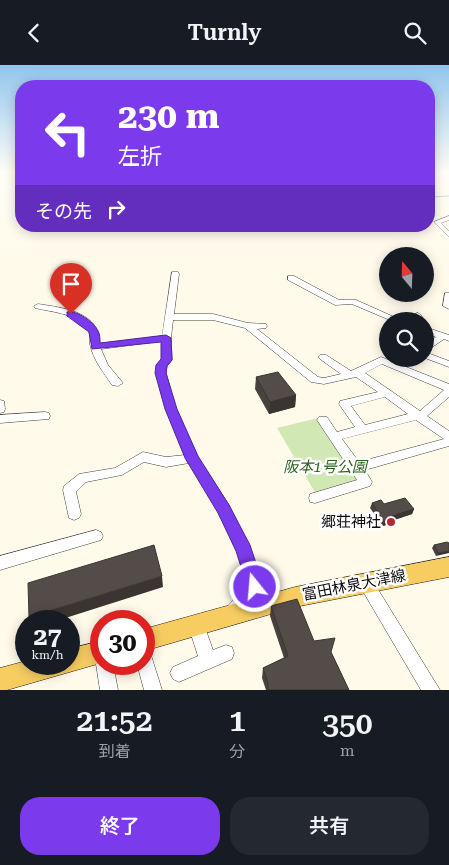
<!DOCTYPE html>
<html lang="ja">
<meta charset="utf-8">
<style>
:root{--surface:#171b24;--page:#242831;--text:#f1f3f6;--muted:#9ea1a6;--accent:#7c3aed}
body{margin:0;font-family:"Roboto Serif","Noto Sans JP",serif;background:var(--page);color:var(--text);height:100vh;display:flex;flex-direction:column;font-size:19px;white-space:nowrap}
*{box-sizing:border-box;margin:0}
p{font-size:16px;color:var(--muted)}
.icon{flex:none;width:28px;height:28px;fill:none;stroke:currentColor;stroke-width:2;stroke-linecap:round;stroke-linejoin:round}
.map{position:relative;height:625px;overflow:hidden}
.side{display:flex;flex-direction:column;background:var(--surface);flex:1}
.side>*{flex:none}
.banner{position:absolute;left:15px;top:15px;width:420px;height:152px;border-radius:20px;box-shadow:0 2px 12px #0003;background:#7c3aed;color:#fff;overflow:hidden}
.needle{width:32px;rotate:341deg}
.controls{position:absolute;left:379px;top:182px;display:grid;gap:10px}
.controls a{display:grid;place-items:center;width:55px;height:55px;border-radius:50%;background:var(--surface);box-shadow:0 2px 12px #0003;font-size:25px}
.speed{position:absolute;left:15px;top:545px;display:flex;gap:10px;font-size:25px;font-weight:700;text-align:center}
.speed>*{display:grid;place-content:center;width:65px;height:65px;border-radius:50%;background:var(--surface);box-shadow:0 2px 12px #0003;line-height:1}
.speed small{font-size:12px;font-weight:400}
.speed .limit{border:8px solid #d22;background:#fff;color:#111}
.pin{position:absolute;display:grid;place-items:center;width:42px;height:42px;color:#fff;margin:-51px -21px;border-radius:50% 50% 50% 0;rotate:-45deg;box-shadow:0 0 5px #0007}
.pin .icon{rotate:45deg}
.me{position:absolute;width:55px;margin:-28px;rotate:343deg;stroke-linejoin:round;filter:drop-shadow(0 0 4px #0008)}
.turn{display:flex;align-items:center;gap:18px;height:105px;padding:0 20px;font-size:22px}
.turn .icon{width:65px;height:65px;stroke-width:2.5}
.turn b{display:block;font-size:35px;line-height:42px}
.then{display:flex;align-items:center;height:48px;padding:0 20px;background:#0003;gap:10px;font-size:19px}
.eta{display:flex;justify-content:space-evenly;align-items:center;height:85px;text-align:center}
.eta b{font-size:30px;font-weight:600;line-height:35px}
.primary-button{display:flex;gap:10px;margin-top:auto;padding:10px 20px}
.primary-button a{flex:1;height:58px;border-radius:20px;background:var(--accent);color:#fff;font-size:20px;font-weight:600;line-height:58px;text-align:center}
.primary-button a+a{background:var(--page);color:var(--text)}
header{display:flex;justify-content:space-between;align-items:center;height:65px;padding:0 20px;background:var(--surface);font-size:22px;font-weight:600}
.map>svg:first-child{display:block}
.green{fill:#d1e8b5}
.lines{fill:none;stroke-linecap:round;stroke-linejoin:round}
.stream{stroke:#3896cb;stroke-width:1}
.minor-casing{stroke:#3e3e3e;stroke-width:1}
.major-casing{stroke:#1c1c1c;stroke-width:1}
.minor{fill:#fff;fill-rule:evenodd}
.major{fill:#f7cd62;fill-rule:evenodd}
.wall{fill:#48413e}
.shaded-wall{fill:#3b3532}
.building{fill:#544c48;stroke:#3b3532}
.route{fill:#7c3aed;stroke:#51269a}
.poi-dot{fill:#b92633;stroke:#fff;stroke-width:2}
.labels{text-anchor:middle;stroke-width:5;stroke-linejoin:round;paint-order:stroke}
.near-park-label{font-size:15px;font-style:italic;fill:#2e621d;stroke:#fff}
.near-poi-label{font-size:15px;fill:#0b0b0b;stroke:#fff;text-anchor:end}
.near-street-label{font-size:15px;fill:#0b0b0b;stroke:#fff}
</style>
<header><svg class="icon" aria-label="back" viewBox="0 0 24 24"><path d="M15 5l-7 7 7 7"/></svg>Turnly<svg class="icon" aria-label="search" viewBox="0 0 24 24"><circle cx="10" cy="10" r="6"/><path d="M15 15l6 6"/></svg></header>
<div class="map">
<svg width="449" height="625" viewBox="0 0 449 625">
<rect width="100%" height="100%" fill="#fffaea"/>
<path class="green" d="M318,353L359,413L358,417L316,429L277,363Z"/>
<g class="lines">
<path class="stream" d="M429,132L449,131"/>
<defs>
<path id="minor" d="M449,151V155L441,158L449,166V172L434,157Z
M172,207H178L179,209L174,249H213L248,258L266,259L267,261L266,263L257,264L318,312L324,313L341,309L320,294L318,292L320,290H326L351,306L381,292L449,319V332L427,351L449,366V381L365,405L372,417L370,421L315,438L310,437L309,433L310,429L357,415L317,355L319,352H327L337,367L355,362L339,339L340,336L378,327L356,312L324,319L311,317L245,263L213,255H173L171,273L172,295L167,301L166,308L176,344L197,391L229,440L249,481L263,522L260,527L239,554L233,556L227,554L225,548L227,542L247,520L237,486L219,447L189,398L166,402L144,397L122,410L86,417L76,427L81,449L79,453L74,455L69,453L63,425L64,421L79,409L115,403L143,387L166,392L185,390L166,344L156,308L157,300L162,294V276L101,284L108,300L123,318L118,321L112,320C104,308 93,295 90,279C89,273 91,267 86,261C73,248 52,247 35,243L34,241L38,239C57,242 90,245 98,267C99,270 99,275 99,279L162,271ZM382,299L444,325L420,346L365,308ZM385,332L408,349L365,360L351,341ZM416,355L444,374L359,397L342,374Z
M288,211H294L339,235H356L403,256H392L352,239L335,240L288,215Z
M445,228H449V244L443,241Z
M418,248L422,251L420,256H412L415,249Z
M425,262L449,270V276L444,274L425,287V280L436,272L425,268Z
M425,287L449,296V302L425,293Z
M0,335L4,336L5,344L4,347L0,348Z
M45,347L49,348L50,351L49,354L0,358V350Z
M96,465L101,467L103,471L101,475L0,505V491Z
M366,511L371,513L440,625H421L361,523L358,518L361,513Z
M196,552L202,554L213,585L226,580L232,582L234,588L232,594L179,617L173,614L170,608L173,602L198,591L188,560L190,554Z
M144,585L150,587L162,625H144L137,599H144Z
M101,592V599H113L118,625H100L96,599L99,593Z"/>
<path id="major" d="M449,492V512L295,542L144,586V564L295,522Z
M101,576V598L7,625H0V603L26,596V599H69V584Z"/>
</defs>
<use href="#minor" class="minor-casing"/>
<use href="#major" class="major-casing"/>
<use href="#minor" class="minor"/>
<use href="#major" class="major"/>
</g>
<path class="wall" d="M256,312L296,330L295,342L269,349L255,324Z
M372,438L384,439L414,444L412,449L394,455L392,458L383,461L370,443Z
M449,478L436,491L432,483L434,480Z
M271,541L314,576L331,587L349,625H266L262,613L263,603L284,593L270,551Z"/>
<path class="shaded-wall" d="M296,330L295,342L269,349L270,337Z
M414,444L412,449L394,455L392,458L383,461L384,457L392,451Z
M449,486V488L436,491L438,488Z
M162,511L163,522L56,556H32L29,552Z"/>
<path class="building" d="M278,307L296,330L270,337L256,312Z
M405,433L414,444L392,451L394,453L384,457L372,438L381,435L384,439Z
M447,477L449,478V486L438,488L434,480Z
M154,480L162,511L29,552L28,518Z
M297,534L314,576L335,573L331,587L349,625H268V618L263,603L288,591L271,541Z"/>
<linearGradient id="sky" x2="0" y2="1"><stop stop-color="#91c5ed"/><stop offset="0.55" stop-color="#fffdf6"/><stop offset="1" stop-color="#fffdf6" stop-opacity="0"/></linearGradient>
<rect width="449" height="195" fill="url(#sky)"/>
<path class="route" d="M67,247C77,245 94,257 98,266C100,269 100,274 100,278L166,270L171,273L172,295L167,301L166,308L177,344L198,391L229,440L250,480L264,522L261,527L255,530L249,527L236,486L218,448L185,393L165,344L155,308L156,300L161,294V277L92,284L89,267L67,251Z"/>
<circle class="poi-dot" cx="391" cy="457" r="5"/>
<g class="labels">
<g class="near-park-label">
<text x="325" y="407">阪本1号公園</text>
</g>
<g class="near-poi-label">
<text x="381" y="462">郷荘神社</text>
</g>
<g class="near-street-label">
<text transform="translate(354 520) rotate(-11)" y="5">富田林泉大津線</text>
</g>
</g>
</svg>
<div class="controls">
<a><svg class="needle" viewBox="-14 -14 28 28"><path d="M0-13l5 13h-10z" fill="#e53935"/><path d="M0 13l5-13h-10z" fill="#9ea1a6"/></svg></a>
<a><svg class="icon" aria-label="search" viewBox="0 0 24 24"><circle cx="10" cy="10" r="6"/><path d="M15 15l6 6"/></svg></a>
</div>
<div class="speed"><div>27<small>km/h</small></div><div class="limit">30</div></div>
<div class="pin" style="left:71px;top:249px;background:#d93025"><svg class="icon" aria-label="arrive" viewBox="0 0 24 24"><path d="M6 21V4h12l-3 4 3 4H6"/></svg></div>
<svg class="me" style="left:255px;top:522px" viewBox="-20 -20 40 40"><circle r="17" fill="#7c3aed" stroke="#fff" stroke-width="3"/><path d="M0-11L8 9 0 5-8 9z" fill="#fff"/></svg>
<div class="banner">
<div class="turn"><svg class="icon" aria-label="left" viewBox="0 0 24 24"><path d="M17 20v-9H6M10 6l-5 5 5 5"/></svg><div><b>230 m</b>左折</div></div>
<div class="then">その先<svg class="icon" aria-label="right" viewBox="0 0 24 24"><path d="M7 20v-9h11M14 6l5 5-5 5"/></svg></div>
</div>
</div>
<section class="side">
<div class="eta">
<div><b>21:52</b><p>到着</p></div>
<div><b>1</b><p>分</p></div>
<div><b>350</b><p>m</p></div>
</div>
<div class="primary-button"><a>終了</a><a>共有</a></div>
</section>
